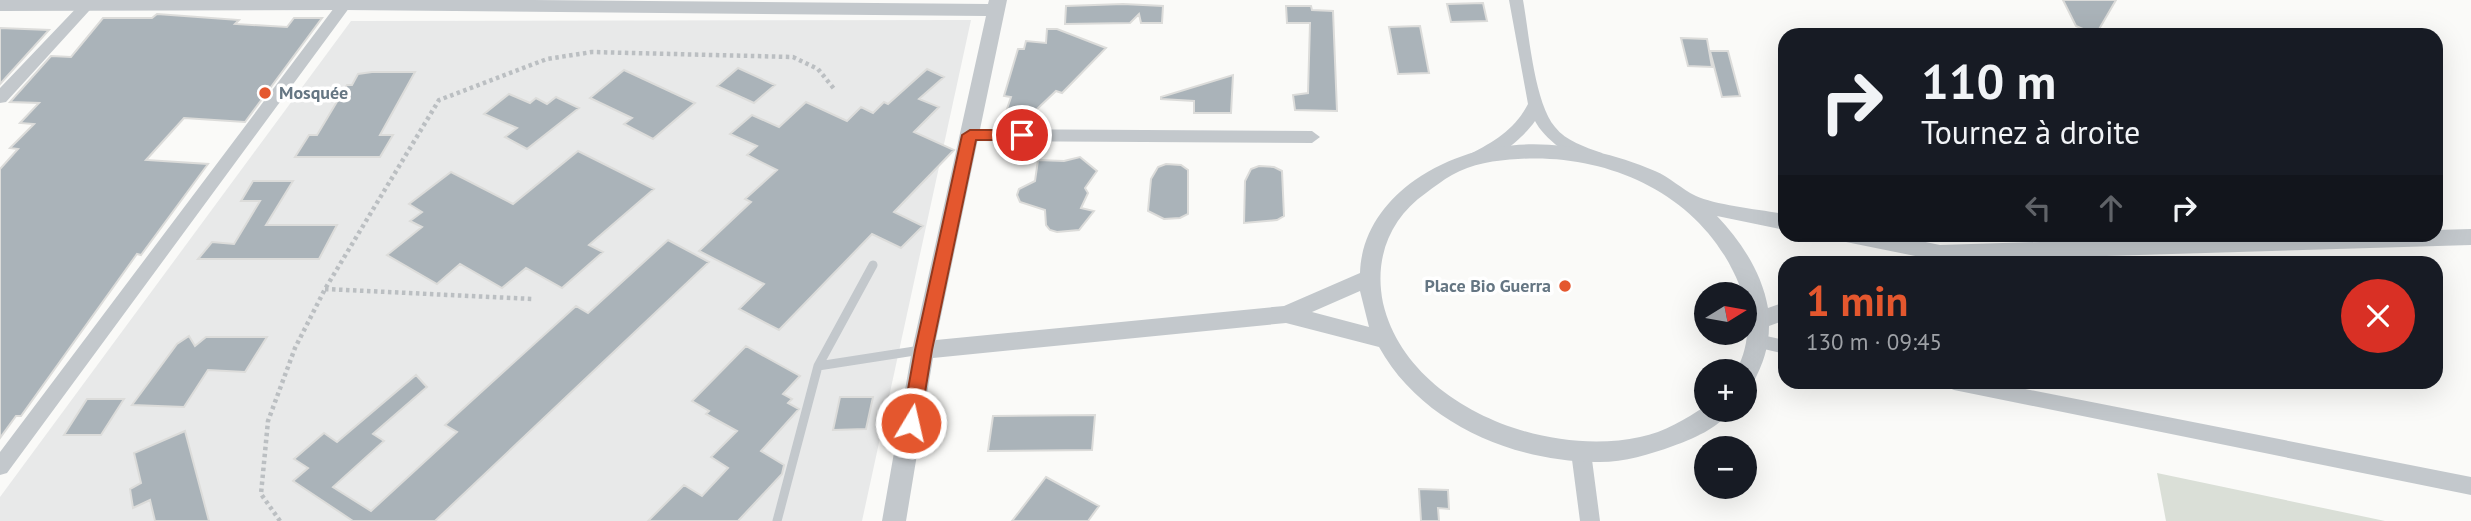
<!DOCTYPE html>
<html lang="fr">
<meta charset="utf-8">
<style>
:root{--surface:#171b24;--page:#242831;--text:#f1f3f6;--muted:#9ea1a6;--accent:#e4572e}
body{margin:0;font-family:"PT Sans",sans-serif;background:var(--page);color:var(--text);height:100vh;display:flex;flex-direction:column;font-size:26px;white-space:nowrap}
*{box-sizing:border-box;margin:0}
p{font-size:23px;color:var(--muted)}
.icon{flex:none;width:38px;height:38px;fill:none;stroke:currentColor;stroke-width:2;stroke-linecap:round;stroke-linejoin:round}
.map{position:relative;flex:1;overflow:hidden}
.side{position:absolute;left:1778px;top:256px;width:665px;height:133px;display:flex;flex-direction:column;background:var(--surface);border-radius:21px;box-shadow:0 7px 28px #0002}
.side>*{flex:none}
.banner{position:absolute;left:1778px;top:28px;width:665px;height:214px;border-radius:21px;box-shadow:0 7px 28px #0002;background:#171b24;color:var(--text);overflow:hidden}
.needle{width:46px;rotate:79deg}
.controls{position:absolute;left:1694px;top:282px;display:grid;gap:14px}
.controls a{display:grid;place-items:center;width:63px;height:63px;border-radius:50%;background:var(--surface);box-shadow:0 7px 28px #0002;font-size:35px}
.pin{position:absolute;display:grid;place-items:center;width:60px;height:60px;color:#fff;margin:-30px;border:4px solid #fff;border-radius:50%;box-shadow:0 2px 7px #0007}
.me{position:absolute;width:77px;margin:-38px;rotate:9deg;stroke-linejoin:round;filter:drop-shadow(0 0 5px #0008)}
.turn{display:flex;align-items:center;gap:24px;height:147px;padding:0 28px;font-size:32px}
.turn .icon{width:91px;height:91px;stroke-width:2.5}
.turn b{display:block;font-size:49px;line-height:60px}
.lanes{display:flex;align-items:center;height:66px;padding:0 28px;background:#0003;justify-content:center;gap:35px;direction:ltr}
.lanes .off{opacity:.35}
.round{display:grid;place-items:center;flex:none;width:74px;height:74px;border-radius:37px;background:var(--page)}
.overview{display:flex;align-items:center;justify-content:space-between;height:119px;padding:0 28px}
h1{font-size:42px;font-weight:600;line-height:52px;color:var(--accent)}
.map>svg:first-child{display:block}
.built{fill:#e8e9e9}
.green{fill:#dadfd7}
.building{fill:#aab3b9;stroke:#dcdcda;stroke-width:2}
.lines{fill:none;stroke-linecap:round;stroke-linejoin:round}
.path{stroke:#bbbfc2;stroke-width:4.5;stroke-dasharray:3.5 3.5;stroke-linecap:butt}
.service{stroke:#c3c8cc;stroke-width:9}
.minor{fill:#c3c8cc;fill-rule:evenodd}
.tertiary{fill:#c3c8cc;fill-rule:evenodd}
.route{fill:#e4572e;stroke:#94391e;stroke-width:2}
.poi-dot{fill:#e4572e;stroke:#fff;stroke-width:2.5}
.labels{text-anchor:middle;stroke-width:7;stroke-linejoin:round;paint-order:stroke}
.poi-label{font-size:18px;font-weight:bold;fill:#657683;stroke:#fff;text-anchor:start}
</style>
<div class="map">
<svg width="2471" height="521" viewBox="0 0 2471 521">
<rect width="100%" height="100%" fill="#fafaf8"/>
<path class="built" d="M971,20L862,521H0V497L351,21Z"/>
<path class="green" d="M2157,473L2385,521H2166Z"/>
<path class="building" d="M2063,0H2116L2098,31L2092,33L2076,26Z
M1483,3L1487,21L1451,22L1447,4Z
M1123,4L1163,6L1162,23H1141L1139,14L1130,23L1065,24L1066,6Z
M1286,6H1311L1312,10L1333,11L1337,111L1295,110L1293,95L1308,93L1310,23H1287Z
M157,14L239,20L235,24L287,27L294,18H322L245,122L184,118L146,160L208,164L141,255L137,254L21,416H16L0,438V169L18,149L10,148L34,124L20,123L39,103L10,102L51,56L71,57L103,18H152Z
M1420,26L1429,73L1398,74L1389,27Z
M0,28L49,30L0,84Z
M1047,29H1057L1106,48L1062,93L1056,91L1035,111L1007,109L1011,97L1004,96L1018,49H1024L1026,41L1046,43Z
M1681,38L1707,39L1712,67L1688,66Z
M1710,51H1728L1740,96L1722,97Z
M738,68L775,85L754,103L717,86Z
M927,69L944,77L919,99L939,107L914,132L954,150L894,212L923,226L901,248L872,234L779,330L739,309L764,284L699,251L751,202L745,199L777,170L747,155L757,146L730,134L752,115L779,127L806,102L847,121L861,107L873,113L884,102L888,104Z
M624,70L695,103L653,139L624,124L632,118L590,98Z
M372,72H415L380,135H393L380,157H295L309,135H317L347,85H352L358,74Z
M1233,75L1231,113H1194V101L1161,99V97Z
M509,94L530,103L536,98L547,104L556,97L579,108L527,149L505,137L517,128L484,114Z
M578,151L654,189L589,245L603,252L562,288L526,268L502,288L460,264L437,284L387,255L422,227L410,221L422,212L409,204L451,172L513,204Z
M1080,157L1097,171L1085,188L1088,193L1081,208L1094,211L1079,230L1057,232L1050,230L1046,225L1045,210L1020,202L1017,195L1019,189L1035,181L1038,160L1064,161Z
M1166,164L1181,165L1188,170V214L1180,218L1164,219L1148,211L1151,179L1158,167Z
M1259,166L1274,167L1282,171L1284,216L1277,220L1244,223L1245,181L1251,169Z
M253,181H293L266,225H337L319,259H198L212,242L234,244L260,201H241Z
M668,240L709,262L435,521H353L293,481L308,468L294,459L324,433L337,442L416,375L427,387L373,434L384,441L333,487L371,511L457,432L445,425L576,306L588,313Z
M189,336L195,346L206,337H267L245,372L208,370L184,407L132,405L177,344Z
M746,346L800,376L783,394L792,399L788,403L799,409L761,451L784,465L782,474L738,521H648L684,485L702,496L728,468L711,457L737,431L706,414L709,411L692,401Z
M840,397H873L866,429L833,430Z
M87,399H124L101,435H64Z
M1095,415L1092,450L988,451L993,416Z
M185,431L209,521H155L150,500L133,508L130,489L141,483L134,453Z
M1046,477L1099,506L1088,521H1012Z
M1419,489L1448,490L1449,509L1438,508L1439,521H1421Z"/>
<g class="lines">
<path class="path" d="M325,289L533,299
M280,521L261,494L268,421L295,348L325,289L439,100L547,59L592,52L793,57L818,69L835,90"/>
<path class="service" d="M818,366L921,350
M777,521L818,366L873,265"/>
<path class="minor" d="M84,0H99L6,102L0,103V88Z
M340,0H355L7,473L0,475V452Z
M1509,0H1523C1529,32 1534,102 1555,127C1566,141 1585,147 1602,153L1604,157L1602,161C1580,168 1544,139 1535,121C1525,136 1490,168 1470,162L1468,158L1470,154C1495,141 1515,129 1528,104Z
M969,129L1312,131L1320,137L1312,143L969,141L961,135Z
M1757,334L1785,340V354L1751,346L1748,341L1751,336Z
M1945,382H1990L2471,477V495L1954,390L1947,387Z
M1581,444L1588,446L1591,452L1600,521H1580L1571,452L1574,446Z"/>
<path class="tertiary" d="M0,0H534L988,4L989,0H1007L936,340L1284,306L1360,273C1361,234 1384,202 1415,180C1488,130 1576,138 1655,171C1670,177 1681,189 1696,196C1715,205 1762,210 1785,214V230L1717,216C1741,241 1762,273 1768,308L1785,302V320L1769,326C1769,347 1763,364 1753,383L1745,385V371H1736C1754,338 1749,302 1733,271C1694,191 1604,153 1518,159C1496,160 1471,164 1452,175C1443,180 1434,187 1426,193C1389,219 1374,259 1383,303C1407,406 1546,458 1640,437C1665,432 1685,419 1706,406V410H1729C1722,427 1690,440 1673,446C1648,455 1622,463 1595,462C1512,461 1421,423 1379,347L1286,323L933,358L906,521H882L912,350L986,16L345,10L0,11ZM1360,291L1369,327L1312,312Z
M2471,229V245L1940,261L1846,242L1839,240L1836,234H1887L1940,245L2293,234H2436V230Z"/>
</g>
<path class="route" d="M970,130H1022L1030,135L1022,140H976L932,350L920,423L917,429L911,431L905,429L902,423L915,350L962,135Z"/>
<g class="poi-dot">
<circle cx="265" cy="93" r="7"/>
<circle cx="1565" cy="286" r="7"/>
</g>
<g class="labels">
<g class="poi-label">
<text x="279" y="99">Mosquée</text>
<text x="1551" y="292" text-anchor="end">Place Bio Guerra</text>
</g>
</g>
</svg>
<div class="controls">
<a><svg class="needle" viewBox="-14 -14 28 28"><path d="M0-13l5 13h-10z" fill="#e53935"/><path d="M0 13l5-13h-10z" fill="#9ea1a6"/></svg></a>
<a>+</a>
<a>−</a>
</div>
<div class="pin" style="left:1022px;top:135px;background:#d93025"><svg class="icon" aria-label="arrive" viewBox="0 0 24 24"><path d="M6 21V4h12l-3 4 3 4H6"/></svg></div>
<svg class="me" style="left:911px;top:423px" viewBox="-20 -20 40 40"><circle r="17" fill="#e4572e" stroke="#fff" stroke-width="3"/><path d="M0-11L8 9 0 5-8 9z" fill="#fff"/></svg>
<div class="banner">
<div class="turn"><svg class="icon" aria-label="right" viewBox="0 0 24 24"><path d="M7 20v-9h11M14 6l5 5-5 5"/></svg><div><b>110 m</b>Tournez à droite</div></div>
<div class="lanes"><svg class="icon off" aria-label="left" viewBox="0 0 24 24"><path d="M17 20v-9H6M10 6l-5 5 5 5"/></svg><svg class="icon off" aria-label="ahead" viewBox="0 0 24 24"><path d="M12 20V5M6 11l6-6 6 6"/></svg><svg class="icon" aria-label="right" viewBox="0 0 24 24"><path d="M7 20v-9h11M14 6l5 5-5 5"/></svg></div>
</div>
<section class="side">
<div class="overview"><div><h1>1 min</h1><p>130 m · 09:45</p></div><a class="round" style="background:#d93025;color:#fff"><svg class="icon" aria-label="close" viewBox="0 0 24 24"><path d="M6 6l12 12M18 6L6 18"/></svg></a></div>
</section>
</div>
